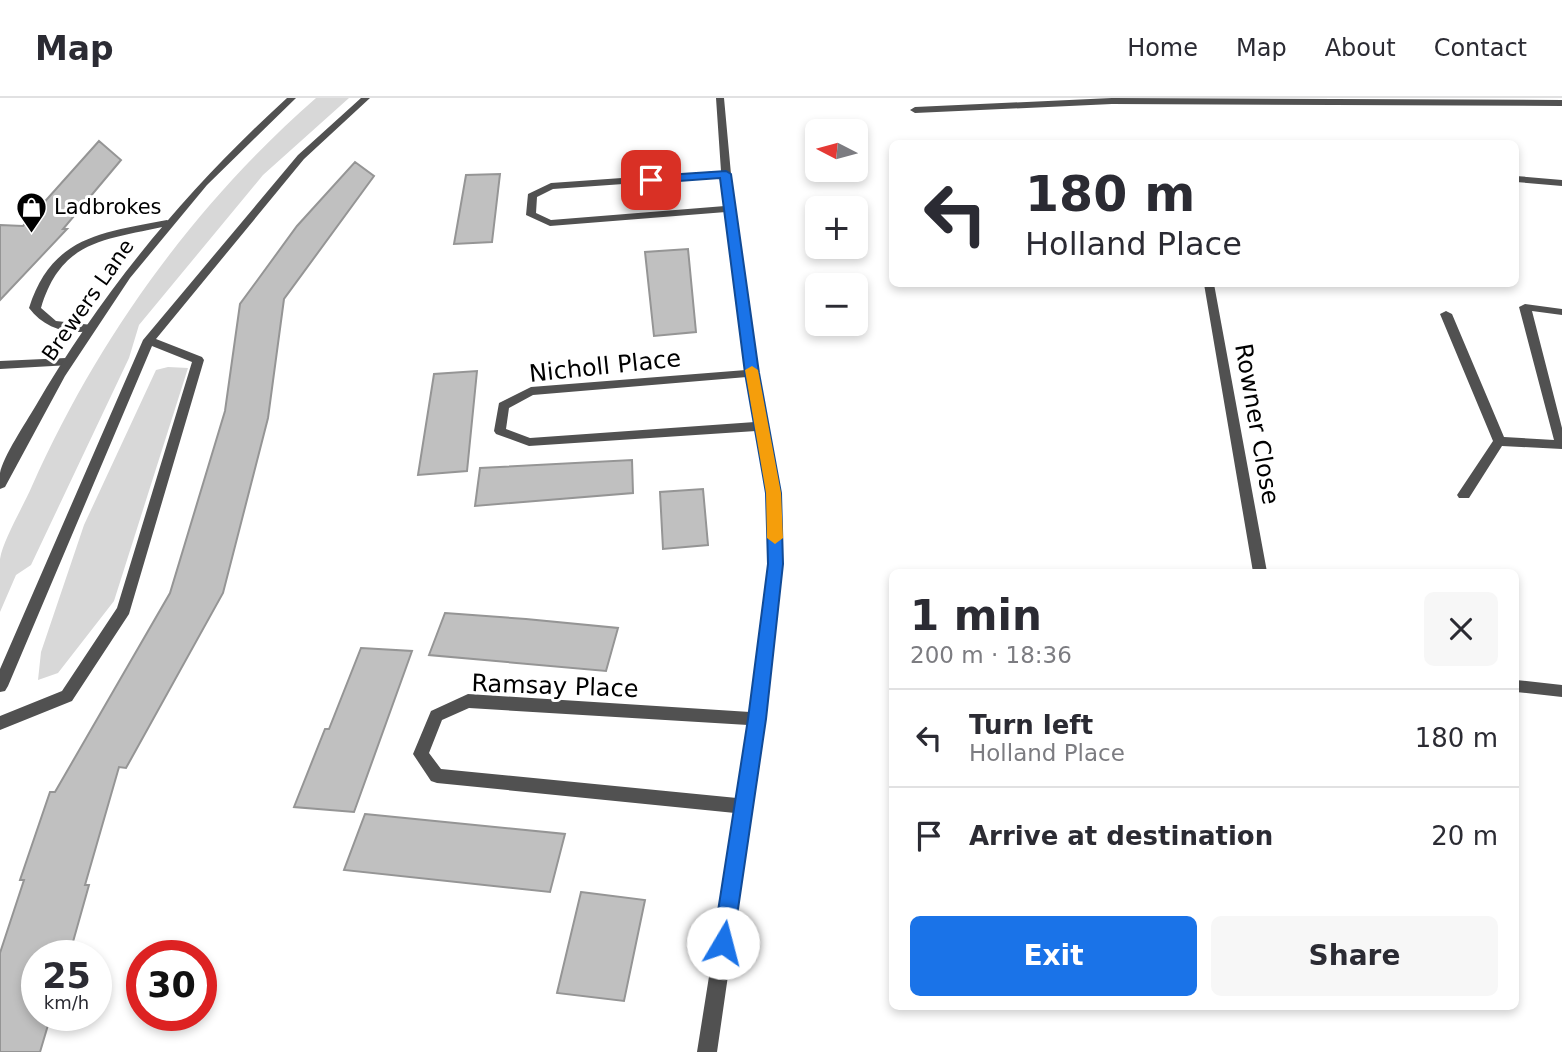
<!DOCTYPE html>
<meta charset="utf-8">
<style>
:root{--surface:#fff;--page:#f7f7f7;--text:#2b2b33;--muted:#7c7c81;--line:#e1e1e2;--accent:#1a73e8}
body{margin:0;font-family:"DejaVu Sans",sans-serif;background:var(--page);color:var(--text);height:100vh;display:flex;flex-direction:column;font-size:26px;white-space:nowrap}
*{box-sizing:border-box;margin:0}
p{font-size:23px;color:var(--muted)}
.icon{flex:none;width:38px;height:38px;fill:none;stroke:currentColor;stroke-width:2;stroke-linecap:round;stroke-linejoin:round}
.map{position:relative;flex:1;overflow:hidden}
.sheet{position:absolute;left:889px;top:471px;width:630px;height:441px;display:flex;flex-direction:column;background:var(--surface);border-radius:10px;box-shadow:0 4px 10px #0003}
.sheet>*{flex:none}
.guide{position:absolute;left:889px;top:42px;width:630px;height:147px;border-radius:10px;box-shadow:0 4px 10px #0003;background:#fff;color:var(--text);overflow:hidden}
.needle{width:46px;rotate:276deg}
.fabs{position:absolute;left:805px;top:21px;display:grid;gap:14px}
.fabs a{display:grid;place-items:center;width:63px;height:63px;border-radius:10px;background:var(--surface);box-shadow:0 4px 10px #0003;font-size:35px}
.speed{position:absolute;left:21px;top:842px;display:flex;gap:14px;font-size:35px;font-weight:700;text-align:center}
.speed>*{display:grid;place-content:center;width:91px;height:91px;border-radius:50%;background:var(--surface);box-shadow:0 4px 10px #0003;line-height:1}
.speed small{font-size:18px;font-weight:400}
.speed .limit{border:10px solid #d22;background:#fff;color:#111}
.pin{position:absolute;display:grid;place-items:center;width:60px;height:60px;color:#fff;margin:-30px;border-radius:14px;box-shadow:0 4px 10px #0006}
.me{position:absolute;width:77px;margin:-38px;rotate:8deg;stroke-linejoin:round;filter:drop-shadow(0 0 5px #0008)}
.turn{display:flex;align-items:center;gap:24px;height:147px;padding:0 21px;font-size:32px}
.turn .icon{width:91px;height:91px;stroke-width:2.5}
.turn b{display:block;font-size:49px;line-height:60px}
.round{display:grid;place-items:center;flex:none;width:74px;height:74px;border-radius:10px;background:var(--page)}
.overview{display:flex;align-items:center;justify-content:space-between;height:119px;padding:0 21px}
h1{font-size:42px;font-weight:700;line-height:52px}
.button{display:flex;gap:14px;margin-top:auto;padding:14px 21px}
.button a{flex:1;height:80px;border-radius:10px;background:var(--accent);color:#fff;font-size:28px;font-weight:700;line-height:80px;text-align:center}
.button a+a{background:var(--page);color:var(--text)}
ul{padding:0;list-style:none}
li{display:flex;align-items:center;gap:21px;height:98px;padding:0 21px;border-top:2px solid var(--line)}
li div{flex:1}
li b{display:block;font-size:26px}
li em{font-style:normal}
header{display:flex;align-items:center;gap:42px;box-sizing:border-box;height:98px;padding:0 35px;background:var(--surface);border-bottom:2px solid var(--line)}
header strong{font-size:33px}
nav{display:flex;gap:38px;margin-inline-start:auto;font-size:24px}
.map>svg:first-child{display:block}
.green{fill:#d8d8d8}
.building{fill:#c0c0c0;stroke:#959595;stroke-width:2}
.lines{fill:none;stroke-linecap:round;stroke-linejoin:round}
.service{fill:#515151;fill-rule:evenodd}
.minor{fill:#515151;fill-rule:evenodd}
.tertiary{fill:#515151;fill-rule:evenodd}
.route{fill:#1a73e8;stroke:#114b97;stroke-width:2}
.slow{fill:#f59e0b}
.labels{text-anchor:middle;stroke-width:6;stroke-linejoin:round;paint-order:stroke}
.far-poi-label{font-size:21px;fill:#000;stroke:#fff;text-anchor:start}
.far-street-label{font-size:21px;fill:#000;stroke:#fff}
.street-label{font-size:24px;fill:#000;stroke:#fff}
</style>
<header>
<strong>Map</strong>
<nav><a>Home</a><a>Map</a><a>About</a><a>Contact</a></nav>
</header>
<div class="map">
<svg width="1562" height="954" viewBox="0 0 1562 954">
<rect width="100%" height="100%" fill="#fff"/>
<path class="green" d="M316,0H349L263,77L139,227L129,260L31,467L16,477L0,514C0,497 0,478 0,461C3,442 24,407 32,388C98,240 194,107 316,0Z
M168,269L188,270L114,503L58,575L38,582L41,554L84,427L156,272Z"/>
<path class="building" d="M99,43L121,62L63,131H67L0,202V127L23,128Z
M355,64L374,78L284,201L268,320L223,495L126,670L119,669L85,787H89L69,858H37V917H51L40,954H0V855L24,782H20L50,694H55L170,495L225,313L240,206L297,128Z
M500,76L492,144L454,146L466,77Z
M688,151L696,234L654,238L645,154Z
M477,273L467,373L418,377L434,276Z
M632,362L633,395L475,408L480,370Z
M703,391L708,447L663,451L660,394Z
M445,515L526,521L618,530L606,573L429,557Z
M361,550L412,553L354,714L294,709L325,631H329Z
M365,716L565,736L550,794L344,772Z
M581,794L645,802L624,903L557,895Z"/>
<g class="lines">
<path class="service" d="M1112,0L1562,2V8L1112,6L915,15L910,12L915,9Z
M167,122L172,125L171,127C109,142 62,139 41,210L56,223L92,227V233C67,237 44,230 29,210C52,138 101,135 167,122Z
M1525,206L1562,211V217L1532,213L1562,330V351L1502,348L1469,400H1459L1457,397L1493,343L1440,216L1446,213L1452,216L1504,339L1554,342L1519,209Z
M66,260L72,264L70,267L0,271V263Z"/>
<path class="minor" d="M361,0H370L304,61L156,241L202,259L204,262L129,516L72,603L0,632V618L62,593L117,510L192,264L152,248L8,588L5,593L0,594V571L143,242L298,57Z
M716,0H724L731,76L758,275L781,395L783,465L765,621L717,954H697L735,715L437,685L431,683L413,656L431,613L468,596L750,614L769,465L767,395L756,333L529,348L496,336L494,333L499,305L531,289L746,272L726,114L550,128L526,117L528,96L551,85L721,73ZM722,79L725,108L551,122L536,115L537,99L553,91ZM747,279L755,324L530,340L506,331L509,310L533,297ZM469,610L748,627L737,700L441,671L429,655L442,622Z
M1516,78L1562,82V88L1516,84Z
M1204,186H1214L1267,474H1253Z
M1516,582L1562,587V599L1516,594Z"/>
<path class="tertiary" d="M287,0H296L207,87L130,180L65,278L5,389L0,391C0,386 0,380 0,375C3,359 26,324 35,309C103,192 187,91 287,0Z"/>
</g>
<path class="route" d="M726,73L731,76L759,275L781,395L783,466L766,621L733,845L730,852L723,855L716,852L713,845L748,621L768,466L766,395L745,275L720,80L651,85L645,82L651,78Z"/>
<path class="slow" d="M752,268L758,272L781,395L783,440L775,446L767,440L766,395L745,272Z"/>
<defs>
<symbol id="shop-pin" viewBox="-11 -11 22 30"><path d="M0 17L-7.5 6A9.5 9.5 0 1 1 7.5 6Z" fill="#000" stroke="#fff"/><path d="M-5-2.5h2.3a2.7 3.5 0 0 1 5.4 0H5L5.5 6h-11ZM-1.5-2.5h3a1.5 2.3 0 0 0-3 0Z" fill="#fff"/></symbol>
</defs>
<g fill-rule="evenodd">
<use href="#shop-pin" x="14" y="92" width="35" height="47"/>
</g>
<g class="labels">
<g class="far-poi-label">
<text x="54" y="116">Ladbrokes</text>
</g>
<g class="far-street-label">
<text transform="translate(88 202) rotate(-55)" y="7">Brewers Lane</text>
</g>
<g class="street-label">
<text transform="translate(605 268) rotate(-6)" y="8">Nicholl Place</text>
<text transform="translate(1257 326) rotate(80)" y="8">Rowner Close</text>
<text transform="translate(555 588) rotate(2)" y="8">Ramsay Place</text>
</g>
</g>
</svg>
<div class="fabs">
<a><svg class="needle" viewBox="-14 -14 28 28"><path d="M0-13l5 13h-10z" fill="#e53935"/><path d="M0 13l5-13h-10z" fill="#7c7c81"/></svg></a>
<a>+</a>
<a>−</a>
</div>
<div class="speed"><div>25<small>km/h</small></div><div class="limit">30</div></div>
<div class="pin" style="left:651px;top:82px;background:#d93025"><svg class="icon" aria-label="arrive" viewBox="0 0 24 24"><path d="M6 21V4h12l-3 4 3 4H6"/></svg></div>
<svg class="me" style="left:723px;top:845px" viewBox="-20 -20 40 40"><circle r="19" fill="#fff"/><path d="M0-13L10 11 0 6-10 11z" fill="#1a73e8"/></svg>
<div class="guide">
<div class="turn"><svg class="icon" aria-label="left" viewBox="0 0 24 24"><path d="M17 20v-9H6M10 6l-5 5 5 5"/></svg><div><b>180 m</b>Holland Place</div></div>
</div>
<section class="sheet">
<div class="overview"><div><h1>1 min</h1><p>200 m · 18:36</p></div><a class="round"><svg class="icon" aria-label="close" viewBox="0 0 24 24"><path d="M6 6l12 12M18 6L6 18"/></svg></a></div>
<ul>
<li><svg class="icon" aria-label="left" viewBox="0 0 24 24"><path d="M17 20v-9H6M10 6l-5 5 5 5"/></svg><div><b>Turn left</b><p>Holland Place</p></div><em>180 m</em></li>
<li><svg class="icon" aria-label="arrive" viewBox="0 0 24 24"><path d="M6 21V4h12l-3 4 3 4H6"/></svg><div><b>Arrive at destination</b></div><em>20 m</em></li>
</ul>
<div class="button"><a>Exit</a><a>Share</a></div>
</section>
</div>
